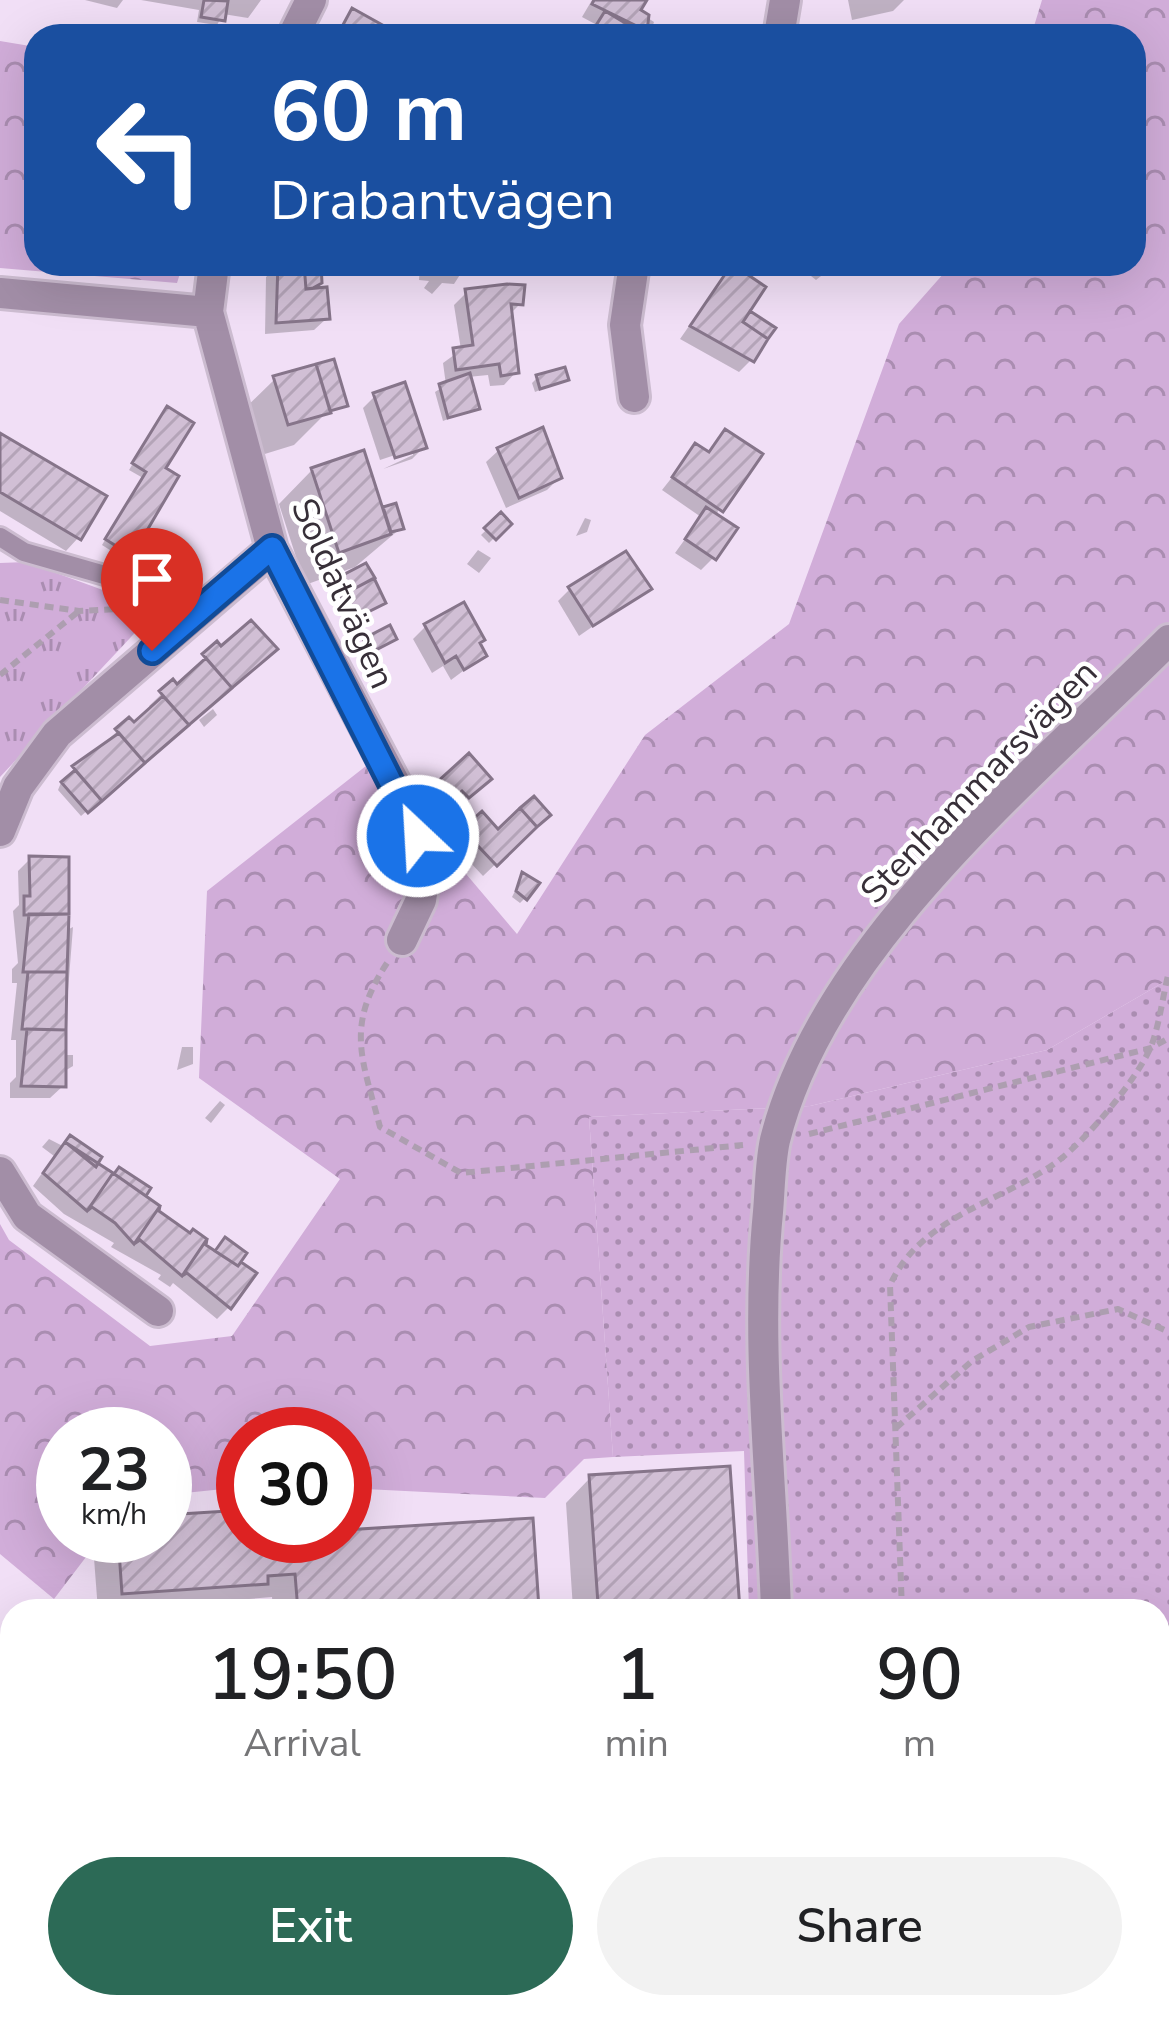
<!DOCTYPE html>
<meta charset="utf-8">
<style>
:root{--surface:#fff;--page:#f2f2f2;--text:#202124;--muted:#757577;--accent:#2c6a56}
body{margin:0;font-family:"Nunito Sans",sans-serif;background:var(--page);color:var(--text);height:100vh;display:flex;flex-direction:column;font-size:45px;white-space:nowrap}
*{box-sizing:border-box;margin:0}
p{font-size:39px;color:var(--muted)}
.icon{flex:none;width:66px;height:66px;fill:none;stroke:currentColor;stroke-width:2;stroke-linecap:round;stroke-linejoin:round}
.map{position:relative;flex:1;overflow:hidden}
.drawer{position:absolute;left:0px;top:1599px;width:1170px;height:420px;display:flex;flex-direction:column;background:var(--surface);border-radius:36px 36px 0 0;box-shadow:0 12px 48px #0002}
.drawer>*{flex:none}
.hud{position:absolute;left:24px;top:24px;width:1122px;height:252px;border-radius:36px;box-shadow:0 12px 48px #0002;background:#1a4fa0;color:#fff;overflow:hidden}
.speed{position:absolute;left:36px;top:1407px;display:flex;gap:24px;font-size:60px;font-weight:700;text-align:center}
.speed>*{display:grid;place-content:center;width:156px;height:156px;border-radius:50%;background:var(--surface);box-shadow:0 12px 48px #0002;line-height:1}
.speed small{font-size:30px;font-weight:400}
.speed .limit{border:18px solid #d22;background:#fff;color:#111}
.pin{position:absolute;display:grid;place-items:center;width:102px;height:102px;color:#fff;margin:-123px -51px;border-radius:50% 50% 50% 0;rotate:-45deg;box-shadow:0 0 12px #0007}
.pin .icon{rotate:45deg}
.me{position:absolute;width:132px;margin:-66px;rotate:335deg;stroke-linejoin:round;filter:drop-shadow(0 0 9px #0008)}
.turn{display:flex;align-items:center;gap:42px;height:252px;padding:0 48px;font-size:54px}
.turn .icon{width:156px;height:156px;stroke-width:2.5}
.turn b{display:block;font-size:84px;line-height:102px}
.eta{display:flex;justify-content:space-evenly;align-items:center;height:204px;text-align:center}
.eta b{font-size:72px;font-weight:600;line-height:84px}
.button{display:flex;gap:24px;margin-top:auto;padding:24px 48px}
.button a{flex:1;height:138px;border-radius:72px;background:var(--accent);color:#fff;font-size:48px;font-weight:600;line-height:138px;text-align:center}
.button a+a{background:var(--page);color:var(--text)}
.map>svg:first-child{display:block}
.grass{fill:url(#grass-dots)}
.forest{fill:url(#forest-crowns)}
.park{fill:url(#park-tufts)}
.shadow{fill:#0003}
.building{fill:url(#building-hatch);stroke:#86758a;stroke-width:3}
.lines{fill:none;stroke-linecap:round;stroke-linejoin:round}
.service-casing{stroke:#ccbcd0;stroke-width:24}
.minor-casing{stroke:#ccbcd0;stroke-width:36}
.path{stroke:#ad9eb0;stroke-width:6;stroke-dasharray:9 6;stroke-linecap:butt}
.service{stroke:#a28ea7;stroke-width:18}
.minor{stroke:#a28ea7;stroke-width:30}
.route-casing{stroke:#114b97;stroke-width:30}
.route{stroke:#1a73e8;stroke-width:21}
.labels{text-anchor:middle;stroke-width:9;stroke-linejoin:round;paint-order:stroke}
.street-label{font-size:36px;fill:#372f38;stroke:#fff}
</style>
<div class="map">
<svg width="1169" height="2019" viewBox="0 0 1169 2019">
<defs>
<pattern id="grass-dots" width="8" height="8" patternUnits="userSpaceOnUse" patternTransform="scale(3)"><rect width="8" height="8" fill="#d1add9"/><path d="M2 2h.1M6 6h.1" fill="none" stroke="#aa8db1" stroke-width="1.8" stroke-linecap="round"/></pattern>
<pattern id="forest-crowns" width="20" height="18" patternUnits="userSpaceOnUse" patternTransform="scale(3)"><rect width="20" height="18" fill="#d1add9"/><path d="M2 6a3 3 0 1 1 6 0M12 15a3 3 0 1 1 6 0" fill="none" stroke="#aa8db1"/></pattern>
<pattern id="park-tufts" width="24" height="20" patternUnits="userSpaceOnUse" patternTransform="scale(3)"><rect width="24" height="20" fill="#d1add9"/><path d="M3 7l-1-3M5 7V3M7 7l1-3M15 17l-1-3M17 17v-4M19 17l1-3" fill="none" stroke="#aa8db1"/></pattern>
<pattern id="building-hatch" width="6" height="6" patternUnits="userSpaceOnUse" patternTransform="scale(3)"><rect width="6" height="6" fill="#d1bfd5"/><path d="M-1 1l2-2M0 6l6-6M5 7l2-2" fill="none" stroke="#b4a4b8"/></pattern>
</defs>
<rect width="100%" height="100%" fill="#f1dff6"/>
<path class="grass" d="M1169,979V2019H559L560,2007H1158V1611H749L744,1451L613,1457L589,1117L810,1106L1047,1050Z"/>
<path class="forest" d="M1042,0H1169V979L1047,1050L810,1106L589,1117L613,1457L584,1459L545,1498L345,1488V1434H243V1487L165,1495V1434H63V1536H102L54,1599L0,1554V1224L9,1240L150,1346L232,1336L340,1179L199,1078L207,891L371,762L517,934L645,735L789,624L899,324L952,264H1134V36H1031Z
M0,41L36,47V264H183L177,283L0,268Z"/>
<path class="park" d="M26,562L133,601L145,622L0,777V563Z"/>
<path class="shadow" d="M85,0H123L117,8Z
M141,0H261L248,18L223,14L217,25L197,22L199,10Z
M592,0H643L637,11L654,22L650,34L661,36H588L595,24L582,17Z
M848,0H904L893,11L852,20Z
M301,264L319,281L309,291L327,318L314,330L265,334L266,277L279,265Z
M420,264H467L454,284L442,283L432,294L424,288L429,281L419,280Z
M717,264H756L746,277L751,360L739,372L680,339L728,270Z
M796,264H836L816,280Z
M467,292L520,304L509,315L516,372L504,385L490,386L488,375L468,377L477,408L443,421L435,392L446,385L443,363L461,350L454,305Z
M537,378L566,379L535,392L532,383Z
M275,379L345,405L324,415L294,445L255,457L241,412Z
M375,396L424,447L412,459L383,469L413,455V449L380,460L363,408Z
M162,415V468L124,559L102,545L143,478L129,470Z
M726,432L713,558L701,570L675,553L701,517L662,490L696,447L707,454Z
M0,436L78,538L66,551L0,511Z
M499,450L559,478L547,490L506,508L486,462Z
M312,470L381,511L394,507L401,528L355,567L305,585L279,504Z
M501,516L508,524L489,543L481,535Z
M585,518L591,520L587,532L576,536Z
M478,550L491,558L479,573L467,564Z
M345,577L382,603L346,623L337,603L346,596L339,583Z
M648,588L579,636L558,601L570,589Z
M425,627L477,644L483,656L451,680L443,666L432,673L413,639Z
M393,639L364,656L360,647L365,642Z
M216,645L194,719L81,816L58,790L62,780L129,721L134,726L152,709L149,706L173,683L177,688Z
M213,709L217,715L204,727L199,720Z
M437,786L475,790L455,808L449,801L436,812L424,798Z
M482,815L498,833L547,815L483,876L452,843Z
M30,859L65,931L73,927L63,1055H73V1066L63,1072V1086L50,1098H10V1083L16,1077V1040H11L17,983H12V969L18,963L13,911L19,905L18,871Z
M523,875L525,898L520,903L512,897Z
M182,1047H193V1064L177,1070Z
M220,1101L225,1105L211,1123L205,1118Z
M49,1139L147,1189L141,1197L154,1212L230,1273H253L229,1307L217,1319L173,1283L170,1287L158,1279L161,1275L111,1247L114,1243L64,1214L33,1186L54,1156L42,1147Z
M590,1478L737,1611H547L573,1609L566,1503Z
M243,1513V1536L345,1533L536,1611H273L272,1597L249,1599L241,1608L98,1611L93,1545L103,1536H165V1518Z
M12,1903V2007H77L65,2019H0V1915Z
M171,2007H235L245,2019H158Z"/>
<path class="building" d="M204,0L228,1L225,21L201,17Z
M594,0H647L641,10L649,15L647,31L592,4Z
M352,8L395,32L394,36H337Z
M605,11L637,30L664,36H611L595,27Z
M278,264H304L306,289L327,287L330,319L276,323Z
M304,264H321L322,283L313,288L306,289Z
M732,264L766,287L743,322L768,339L754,362L690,326Z
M507,284L525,285L523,305L511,304L519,373L501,376L499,364L456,370L453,348L473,345L465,289Z
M750,311L776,328L768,339L743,322Z
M334,359L348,406L330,411L316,364Z
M316,364L331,413L288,425L273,376Z
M565,367L569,380L540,389L536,375Z
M470,373L480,409L448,418L439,384Z
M405,382L427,448L395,458L373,393Z
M167,406L194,423L166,468L179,476L132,556L105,539L146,472L132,463Z
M543,427L562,478L519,498L497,448Z
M725,429L763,454L723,512L672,477L695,443L709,452Z
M0,433L107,496L81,540L0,492Z
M364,450L391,534L339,553L311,468Z
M396,503L404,529L391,532L383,507Z
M706,507L738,528L716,560L685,539Z
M501,512L512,524L496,540L484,528Z
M626,551L652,589L593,626L568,587Z
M366,563L375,578L350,591L343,575Z
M374,578L386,603L352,620L341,596Z
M464,602L485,640L480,643L487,656L464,670L456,656L445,663L424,624Z
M251,620L278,649L232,688L202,654L217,641L221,646Z
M390,625L397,639L370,653L363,639Z
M206,658L232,688L189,725L159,691L173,679L177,684Z
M163,696L189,725L145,763L115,729L129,717L134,722Z
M119,733L145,763L102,801L72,766Z
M469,753L492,779L469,798L462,791L449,803L435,784Z
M75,770L102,801L88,813L61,782Z
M534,796L551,815L537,827L520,808Z
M520,808L537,827L497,866L462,829L482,811L498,829Z
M29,856L69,857V914L24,915V896H30Z
M522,872L540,883L527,900L516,891Z
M29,914H69L67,972H23Z
M28,972H67L66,1030L22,1029Z
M27,1029L66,1030V1087L21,1086Z
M70,1135L102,1157L96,1167L65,1142Z
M65,1142L113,1173L87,1211L43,1173Z
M119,1167L151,1188L146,1196L114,1174Z
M113,1173L160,1206L134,1244L115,1223L92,1207L87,1211Z
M160,1206L159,1211L190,1233L193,1229L207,1239L182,1276L140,1240L134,1244Z
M225,1237L247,1253L238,1266L215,1251Z
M207,1239L206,1245L238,1266L241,1262L257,1273L231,1309L187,1273L182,1276Z
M730,1466L740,1611H298L295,1574L268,1576V1584L122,1594L118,1536H165V1515L243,1510V1536H345V1530L533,1518L539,1609L598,1604L589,1475Z
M12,1899V2007H80L68,2019H22L0,1996V1910Z
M166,2007H240L250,2017L153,2019Z
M491,2007H512L519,2019H468Z"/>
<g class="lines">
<defs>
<path id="service" d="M0,537L24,552L206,604
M586,2007L593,2019
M114,2019L127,2007"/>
<path id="minor" d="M293,36L311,0
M779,36L785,0
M214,264L208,312L272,549L410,812L427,861L421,900L402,940
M634,264L625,325L634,397
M0,293L208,312
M0,831L18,787L57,734L272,549
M0,1172L27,1216L158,1311
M776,1611C772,1479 755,1344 768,1212C770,1189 770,1163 775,1140C824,944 1030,779 1169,640
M674,2019L688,2007"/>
</defs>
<use href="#service" class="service-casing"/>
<use href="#minor" class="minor-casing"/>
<path class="path" d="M0,600L79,611L121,609
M0,675L79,611
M387,963C345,1027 362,1058 380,1127L461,1173L743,1145
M809,1134L1151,1048L1169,1038
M896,1428L972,1361L1029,1327L1118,1309L1169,1332
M902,1611L890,1285C920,1219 994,1204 1051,1166C1082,1146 1139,1078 1152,1044C1160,1021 1163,995 1169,971
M907,2007L908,2019"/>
<use href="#service" class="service"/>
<use href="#minor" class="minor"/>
</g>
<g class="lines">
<defs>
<path id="route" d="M152,651L272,548L418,836"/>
</defs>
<use href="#route" class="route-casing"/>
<use href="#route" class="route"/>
</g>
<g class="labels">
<g class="street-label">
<text transform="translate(344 593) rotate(66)" y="13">Soldatvägen</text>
<text transform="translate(978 781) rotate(-46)" y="13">Stenhammarsvägen</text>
</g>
</g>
</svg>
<div class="speed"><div>23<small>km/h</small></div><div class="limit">30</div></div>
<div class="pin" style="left:152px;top:651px;background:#d93025"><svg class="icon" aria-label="arrive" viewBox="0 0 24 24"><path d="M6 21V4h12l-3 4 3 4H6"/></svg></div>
<svg class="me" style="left:418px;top:836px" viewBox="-20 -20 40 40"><circle r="17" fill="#1a73e8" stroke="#fff" stroke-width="3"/><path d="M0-11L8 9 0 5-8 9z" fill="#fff"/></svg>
<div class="hud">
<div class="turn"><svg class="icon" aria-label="left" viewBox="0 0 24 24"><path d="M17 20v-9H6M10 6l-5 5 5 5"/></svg><div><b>60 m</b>Drabantvägen</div></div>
</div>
<section class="drawer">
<div class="eta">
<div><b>19:50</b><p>Arrival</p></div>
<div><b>1</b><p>min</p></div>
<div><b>90</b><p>m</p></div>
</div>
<div class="button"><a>Exit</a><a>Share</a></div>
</section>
</div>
